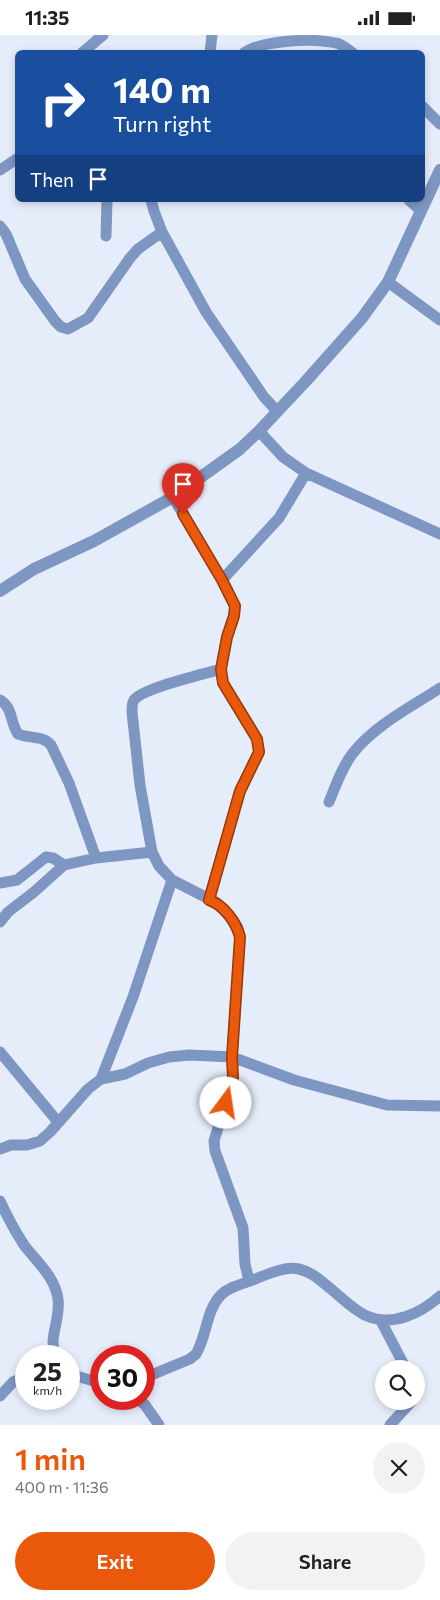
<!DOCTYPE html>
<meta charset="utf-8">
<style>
:root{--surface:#fff;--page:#f2f2f2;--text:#202124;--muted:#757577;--accent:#ea580c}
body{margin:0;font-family:Commissioner,sans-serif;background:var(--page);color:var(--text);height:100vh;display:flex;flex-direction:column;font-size:19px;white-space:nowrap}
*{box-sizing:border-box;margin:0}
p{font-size:16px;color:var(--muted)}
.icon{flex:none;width:28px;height:28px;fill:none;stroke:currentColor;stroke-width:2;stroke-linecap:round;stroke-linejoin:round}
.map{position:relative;height:1390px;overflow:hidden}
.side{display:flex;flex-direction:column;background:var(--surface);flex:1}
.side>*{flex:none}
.guide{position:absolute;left:15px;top:15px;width:410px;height:152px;border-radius:8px;box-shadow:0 2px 8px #0003;background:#1a4fa0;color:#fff;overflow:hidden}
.buttons{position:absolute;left:375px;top:1325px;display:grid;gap:10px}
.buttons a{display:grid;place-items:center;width:50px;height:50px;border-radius:50%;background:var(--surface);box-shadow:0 2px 8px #0003;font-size:25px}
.speed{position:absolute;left:15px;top:1310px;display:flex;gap:10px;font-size:25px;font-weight:700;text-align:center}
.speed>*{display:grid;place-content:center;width:65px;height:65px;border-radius:50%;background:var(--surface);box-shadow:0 2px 8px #0003;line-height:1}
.speed small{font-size:12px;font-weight:400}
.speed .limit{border:8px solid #d22;background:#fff;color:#111}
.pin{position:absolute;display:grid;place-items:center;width:42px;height:42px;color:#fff;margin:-51px -21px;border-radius:50% 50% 50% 0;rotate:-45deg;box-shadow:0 0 5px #0007}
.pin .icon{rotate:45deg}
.me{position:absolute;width:55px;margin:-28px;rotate:14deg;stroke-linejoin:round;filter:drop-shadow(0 0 4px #0008)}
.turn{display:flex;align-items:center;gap:18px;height:105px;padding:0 15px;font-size:22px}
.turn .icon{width:65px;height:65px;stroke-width:2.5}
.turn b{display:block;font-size:35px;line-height:42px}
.then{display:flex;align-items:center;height:48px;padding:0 15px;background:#0003;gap:10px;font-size:19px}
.round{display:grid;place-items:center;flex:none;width:52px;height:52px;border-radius:26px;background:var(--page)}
.summary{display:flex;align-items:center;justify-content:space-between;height:85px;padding:0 15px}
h1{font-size:30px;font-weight:600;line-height:38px;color:var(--accent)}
.primary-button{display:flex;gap:10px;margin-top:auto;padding:10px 15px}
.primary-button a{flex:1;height:58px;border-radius:30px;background:var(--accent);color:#fff;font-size:20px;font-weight:600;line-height:58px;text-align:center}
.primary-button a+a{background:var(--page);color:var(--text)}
.status{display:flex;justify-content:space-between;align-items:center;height:35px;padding:0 25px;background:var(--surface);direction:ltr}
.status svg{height:14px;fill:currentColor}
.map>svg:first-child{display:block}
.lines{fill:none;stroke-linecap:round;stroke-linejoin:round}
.minor{stroke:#7e96c2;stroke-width:11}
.tertiary{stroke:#7e96c2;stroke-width:12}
.route-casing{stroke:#983908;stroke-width:12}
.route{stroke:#ea580c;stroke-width:9}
</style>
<div class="status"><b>11:35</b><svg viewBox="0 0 49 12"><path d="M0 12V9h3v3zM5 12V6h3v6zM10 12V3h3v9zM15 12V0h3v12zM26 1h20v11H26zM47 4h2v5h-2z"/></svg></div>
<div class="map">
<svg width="440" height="1390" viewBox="0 0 440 1390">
<rect width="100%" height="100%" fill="#e6edfa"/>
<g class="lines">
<path class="minor" d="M82,18L103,0
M210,18L212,0
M244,18C262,5 313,3 336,8C342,9 347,14 353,18
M422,71L440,89
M0,135L18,123
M151,165L154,176L162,197L206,277L264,362L277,376
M409,165L421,176
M0,191L6,199L25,244L55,286L61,292L68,294L88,283L130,223L138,214L162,197
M106,201L107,165
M388,247L440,285
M259,396L283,422L306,438L440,499
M173,462L222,545L235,571L234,581L227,602L221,634L223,648L257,704L259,717L240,756L209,865
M222,545L279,483L306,438
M221,634C205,639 142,653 134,665C132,668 132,673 132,677L140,750L152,817L159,831L172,845L217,868L233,885L238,893L240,902L232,1022L233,1043L214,1106L215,1116L243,1193L245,1229L249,1246
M0,665C13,672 10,688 18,699C29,704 43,700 51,710L69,748L96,823
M329,767C336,750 342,732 353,718C375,690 411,672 440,653
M0,848L17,845L46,822L53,823L64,830
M0,887L8,877L34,857L64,830L96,823L152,817
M0,1017L58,1087
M101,1044L133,962L172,845
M0,1114L11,1110H27L40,1106L50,1097L88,1054L101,1044L125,1039L148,1028L169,1022L189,1020L232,1022L294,1045L387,1070L440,1071
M0,1166C7,1181 15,1196 24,1210C37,1227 55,1242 58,1264C60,1279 54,1292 53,1306C53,1311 54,1316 55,1321
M381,1286L406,1334
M69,1339L101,1348
M144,1343L190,1324L196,1319C207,1301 206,1275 221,1260C230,1251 244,1249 255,1244C268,1239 285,1231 299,1234C312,1237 321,1246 331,1254C342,1263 355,1276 367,1281C393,1292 421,1278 440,1261
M0,1361L13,1347L26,1341
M138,1364L145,1370L159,1390
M390,1390L412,1366"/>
<path class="tertiary" d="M0,556L34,534L94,506L173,462L240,414L259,396L306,346L362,283L388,247L440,135"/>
</g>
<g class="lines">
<defs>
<path id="route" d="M183,479L222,545L235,571L234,581L227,602L221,634L223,648L257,704L259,717L240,756L209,865C224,870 236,887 240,902L232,1022L233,1043L226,1068"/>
</defs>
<use href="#route" class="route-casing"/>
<use href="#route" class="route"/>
</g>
</svg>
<div class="buttons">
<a><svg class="icon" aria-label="search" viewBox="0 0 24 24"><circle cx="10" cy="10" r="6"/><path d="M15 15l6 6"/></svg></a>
</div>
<div class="speed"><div>25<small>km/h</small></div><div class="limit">30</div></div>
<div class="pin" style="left:183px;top:479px;background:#d93025"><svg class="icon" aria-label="arrive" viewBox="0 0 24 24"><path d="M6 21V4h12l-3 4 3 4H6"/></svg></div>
<svg class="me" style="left:226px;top:1068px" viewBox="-20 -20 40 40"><circle r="19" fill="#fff"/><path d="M0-13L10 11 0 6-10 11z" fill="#ea580c"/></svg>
<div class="guide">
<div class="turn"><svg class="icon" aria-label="right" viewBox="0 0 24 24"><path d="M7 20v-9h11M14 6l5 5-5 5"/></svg><div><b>140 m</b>Turn right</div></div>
<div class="then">Then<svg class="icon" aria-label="arrive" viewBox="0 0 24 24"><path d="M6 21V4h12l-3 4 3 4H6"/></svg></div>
</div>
</div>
<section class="side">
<div class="summary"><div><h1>1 min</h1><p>400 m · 11:36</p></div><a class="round"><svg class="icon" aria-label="close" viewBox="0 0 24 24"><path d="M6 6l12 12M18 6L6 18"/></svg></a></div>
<div class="primary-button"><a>Exit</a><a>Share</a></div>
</section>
